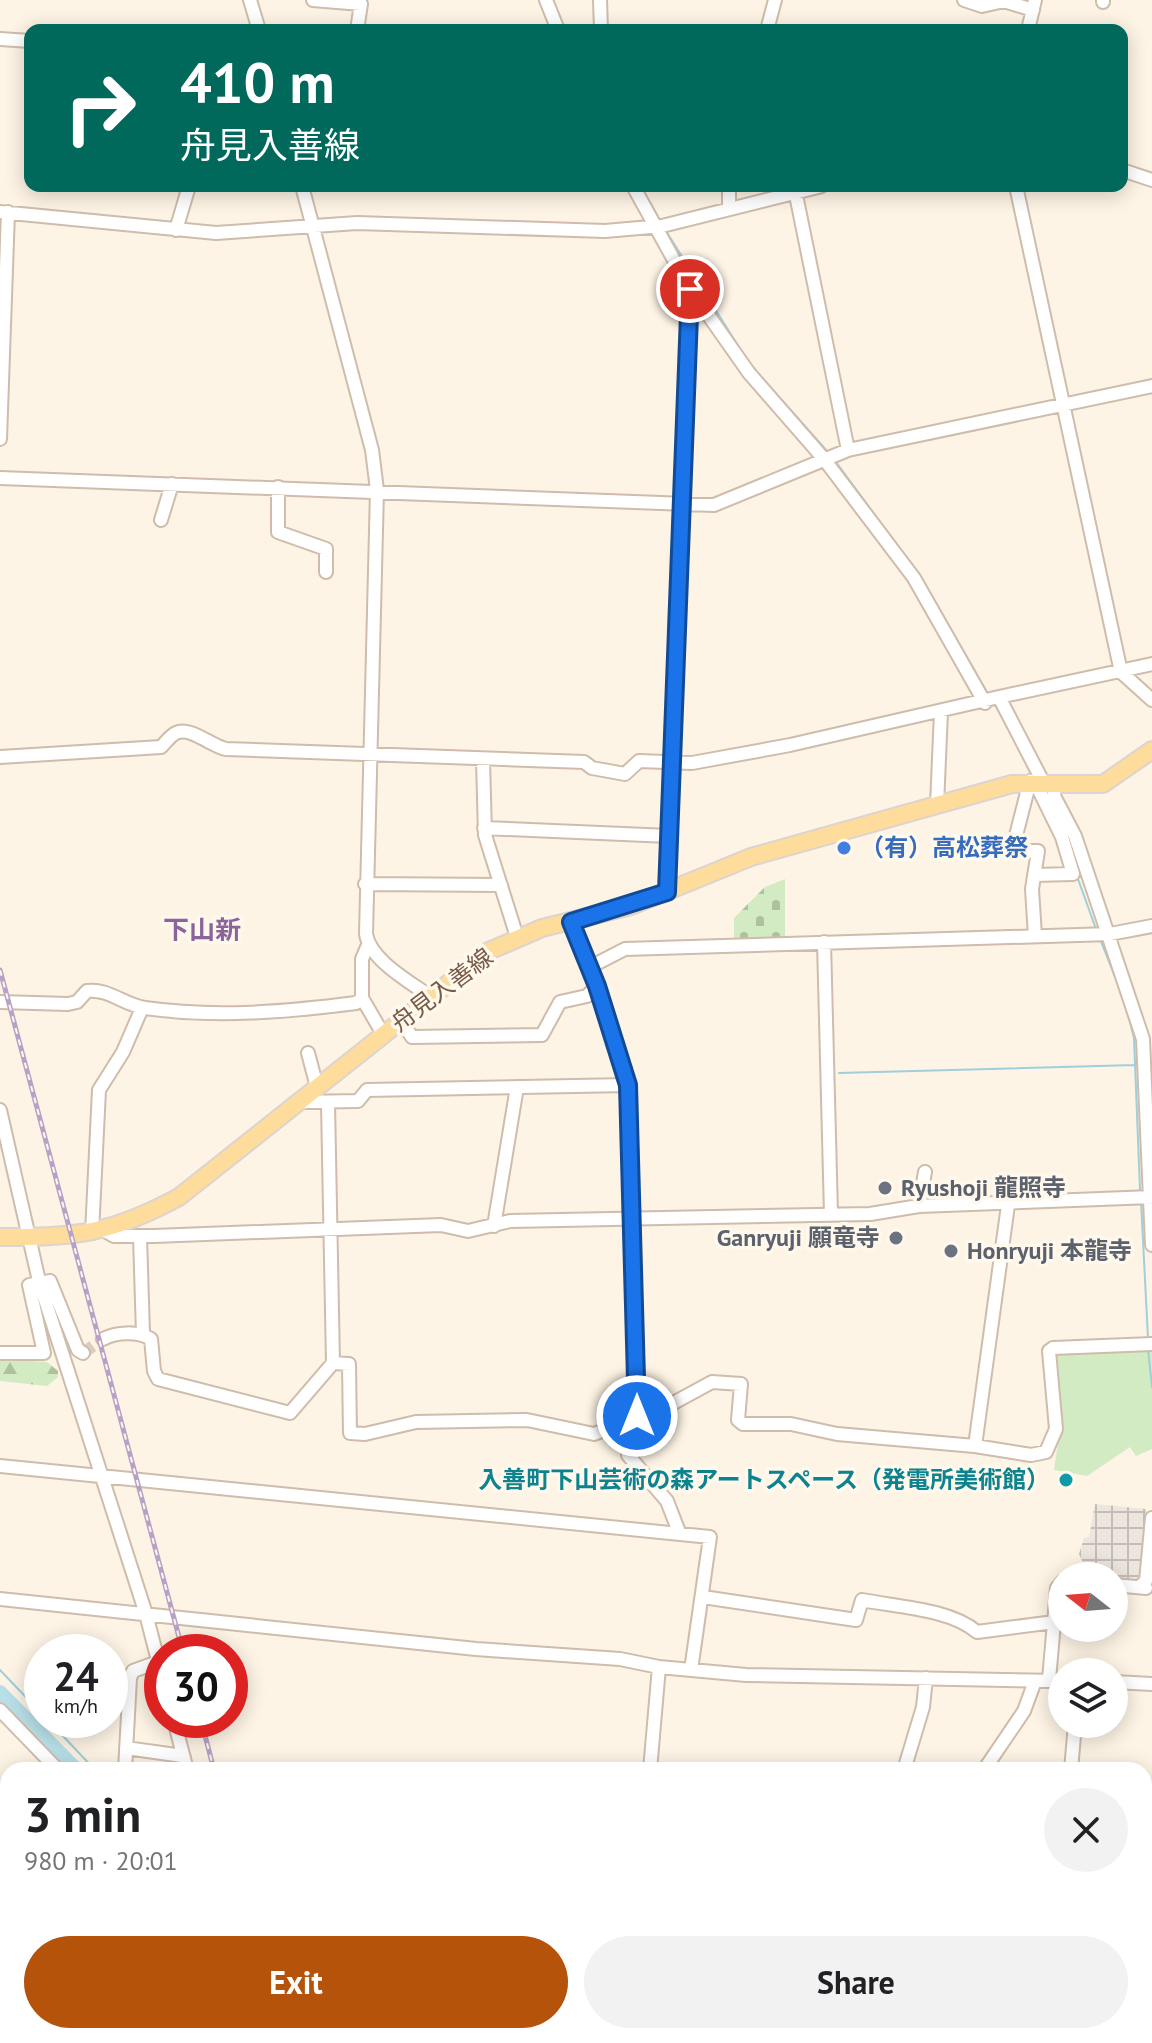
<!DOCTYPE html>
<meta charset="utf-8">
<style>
:root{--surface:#fff;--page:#f2f2f2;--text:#202124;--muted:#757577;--accent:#b45309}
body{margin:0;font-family:"PT Sans","Noto Sans JP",sans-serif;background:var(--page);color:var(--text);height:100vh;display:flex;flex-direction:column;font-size:30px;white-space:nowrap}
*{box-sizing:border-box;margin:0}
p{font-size:26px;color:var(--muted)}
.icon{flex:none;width:44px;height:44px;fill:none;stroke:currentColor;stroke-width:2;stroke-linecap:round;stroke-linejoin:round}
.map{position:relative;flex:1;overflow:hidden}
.side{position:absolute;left:0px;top:1762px;width:1152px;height:282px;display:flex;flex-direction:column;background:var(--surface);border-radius:24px 24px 0 0;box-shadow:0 4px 20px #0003}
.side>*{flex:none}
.banner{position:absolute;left:24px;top:24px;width:1104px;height:168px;border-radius:16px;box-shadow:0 4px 20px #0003;background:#00695c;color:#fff;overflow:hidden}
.needle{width:52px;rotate:287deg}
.fabs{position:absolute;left:1048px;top:1562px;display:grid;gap:16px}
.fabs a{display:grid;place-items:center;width:80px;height:80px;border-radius:50%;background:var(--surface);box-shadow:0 4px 20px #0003;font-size:40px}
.speed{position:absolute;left:24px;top:1634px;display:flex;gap:16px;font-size:40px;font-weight:700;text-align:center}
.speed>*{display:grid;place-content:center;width:104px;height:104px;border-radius:50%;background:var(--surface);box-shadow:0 4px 20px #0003;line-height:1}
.speed small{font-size:20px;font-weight:400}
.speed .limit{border:12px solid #d22;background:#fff;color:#111}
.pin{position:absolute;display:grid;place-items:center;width:68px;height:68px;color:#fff;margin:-34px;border:4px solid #fff;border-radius:50%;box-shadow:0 2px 8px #0007}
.me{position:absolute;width:88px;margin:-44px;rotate:0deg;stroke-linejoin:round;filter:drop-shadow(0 0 6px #0008)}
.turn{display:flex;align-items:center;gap:28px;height:168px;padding:0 24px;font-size:36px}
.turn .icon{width:104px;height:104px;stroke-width:2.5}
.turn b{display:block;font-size:56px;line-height:68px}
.round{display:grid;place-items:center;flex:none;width:84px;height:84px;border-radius:42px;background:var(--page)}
.headline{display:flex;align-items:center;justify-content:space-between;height:136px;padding:0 24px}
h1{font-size:48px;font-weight:700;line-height:60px}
.action{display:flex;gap:16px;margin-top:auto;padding:16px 24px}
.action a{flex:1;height:92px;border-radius:48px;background:var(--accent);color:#fff;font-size:32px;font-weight:700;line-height:92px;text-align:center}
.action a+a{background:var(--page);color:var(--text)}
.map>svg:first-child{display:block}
.industrial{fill:url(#industrial-grid)}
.forest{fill:url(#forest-firs)}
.cemetery{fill:url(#cemetery-stones)}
.green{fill:#d2ebc2}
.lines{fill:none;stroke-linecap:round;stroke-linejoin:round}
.stream{stroke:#9ecfda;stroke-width:2}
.river{stroke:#b8dfe8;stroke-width:14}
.minor-tunnel{stroke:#dccebe;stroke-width:12;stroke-dasharray:12 6;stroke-linecap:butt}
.minor-casing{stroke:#cfbcab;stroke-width:16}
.major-casing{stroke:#dcd4d0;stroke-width:20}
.minor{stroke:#fff;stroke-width:12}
.major{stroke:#fedc9b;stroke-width:16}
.rail-casing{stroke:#b7a2c7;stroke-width:5}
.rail{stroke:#fff8ec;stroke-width:2;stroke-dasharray:6;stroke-linecap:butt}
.route-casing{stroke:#114b97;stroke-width:20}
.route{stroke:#1a73e8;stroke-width:14}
.shop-dot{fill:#3f7fe0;stroke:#fff8ec;stroke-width:3}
.worship-dot{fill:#6b7280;stroke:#fff8ec;stroke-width:3}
.culture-dot{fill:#0f9aa8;stroke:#fff8ec;stroke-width:3}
.labels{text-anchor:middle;stroke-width:7;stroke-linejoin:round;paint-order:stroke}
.shop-label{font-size:24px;font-weight:bold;fill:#366cbe;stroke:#fff8ec;text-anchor:start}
.street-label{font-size:24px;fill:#775b49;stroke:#fff8ec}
.worship-label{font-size:24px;font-weight:bold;fill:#5b616d;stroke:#fff8ec;text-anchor:start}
.culture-label{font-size:24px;font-weight:bold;fill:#0d838f;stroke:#fff8ec;text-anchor:end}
.neighbourhood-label{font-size:26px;font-weight:bold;fill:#8a649b;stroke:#fff8ec}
</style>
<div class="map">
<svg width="1152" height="2043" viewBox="0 0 1152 2043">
<defs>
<pattern id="industrial-grid" width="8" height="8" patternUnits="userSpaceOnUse" patternTransform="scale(2)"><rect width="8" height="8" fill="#ede6df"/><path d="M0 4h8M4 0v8" fill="none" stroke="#c5bdb7"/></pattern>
<pattern id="forest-firs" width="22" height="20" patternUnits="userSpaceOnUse" patternTransform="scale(2)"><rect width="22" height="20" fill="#d2ebc2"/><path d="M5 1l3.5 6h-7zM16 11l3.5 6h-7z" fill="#afc1a0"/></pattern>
<pattern id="cemetery-stones" width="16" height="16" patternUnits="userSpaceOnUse" patternTransform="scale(2)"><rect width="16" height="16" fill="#d2ebc2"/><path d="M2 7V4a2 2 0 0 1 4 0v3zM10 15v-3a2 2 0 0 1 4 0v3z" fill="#afc1a0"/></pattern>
</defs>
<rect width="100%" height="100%" fill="#fdf4e5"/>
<path class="industrial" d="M1095,1504L1146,1509L1138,1581L1089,1576L1079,1554L1084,1538L1089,1537Z"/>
<path class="forest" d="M0,1359L47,1362L58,1371V1377L47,1386L0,1381Z"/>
<path class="cemetery" d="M785,879V939L734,941V918L765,887Z"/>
<path class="green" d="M1152,1348V1449L1136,1456L1130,1447L1087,1476L1054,1470L1062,1414L1053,1353Z"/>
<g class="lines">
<path class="stream" d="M641,186L661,222
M666,231L749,363L827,451
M836,462L924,582L988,694
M994,703L1007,725
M1078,879L1096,929
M1100,939L1121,992
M1125,1002L1134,1038L1140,1190
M839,1073L1135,1065
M1141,1201L1148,1338
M1148,1349L1152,1387
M0,1670L42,1714
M48,1720L95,1770
M165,2036L173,2043
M514,2036L525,2043
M699,2036L725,2043
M637,2043L646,2036"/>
<path class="river" d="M0,1692L77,1770
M425,2036V2043"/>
<path class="minor-tunnel" d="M83,1353L103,1339"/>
<defs>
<path id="minor" d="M250,0L259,30
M313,0L361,4L357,30
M546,0L558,30
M600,0L601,30
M964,0L982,6L1004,1L1033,10
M1103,2V0
M767,30L775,0
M1028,30L1035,0
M0,39L30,41
M1122,170L1152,180
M302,186L372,450L377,490L366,934C370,960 410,982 431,997
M633,186L690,289L749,373L824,459L914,578L985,703
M729,186V208
M1016,186L1121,672L1152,700
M795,190L848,450
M0,212L216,233L357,223L605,231L662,226L822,186
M176,230L189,186
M0,439L8,212
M0,478L714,505L848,450L1152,386
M278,487V532L326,549V572
M161,520L172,484
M999,697L1152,664
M0,757L161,747C165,743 171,735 176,733C190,726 211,746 226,749L584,762L592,768L625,774L639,761L692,763L790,745L999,697L1043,782
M483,759L485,835L517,937
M1030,781L1012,851H1038L1032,889L1035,936
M1055,782L1054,796L1075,836L1143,1039L1152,1245
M937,805L941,712
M484,828L669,836
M1034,875L1073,874L1062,837L1035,782
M365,884L501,885
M667,892L690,289
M571,922L597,986L628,1085L638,1389L637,1416L628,1442V1455L667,1501L679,1532
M824,942L831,1214
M590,967L625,949L1110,934L1152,926
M362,998L383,1034
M0,1002L68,1004L77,1002L87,991C108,988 124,1005 145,1008C215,1018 286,1012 356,1003L362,998V959L368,945
M401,1021L412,1037L542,1035L560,1002L587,996L597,986
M308,1053L317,1087
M299,1102L358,1101L367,1090L628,1085
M328,1103L333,1363
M0,1110L39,1281L146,1614L162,1676
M919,1206L925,1172
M494,1226L517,1087
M105,1231L114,1236H154L441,1225L468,1231L510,1221L870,1214L919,1206L1152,1197
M92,1233L99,1090L123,1052L142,1008
M140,1236L143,1334
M103,1339C116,1332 138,1331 151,1339L154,1371L158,1379L290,1413L333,1363L349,1364L350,1433L365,1434L416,1422L527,1420L594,1434L666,1407L712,1382L741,1384L738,1420L743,1424H791L837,1434L975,1446L1031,1455L1046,1452L1056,1429L1049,1351L1053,1348L1152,1344
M0,1353H44L29,1285L50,1281L78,1350L83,1353
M975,1446L1008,1205
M0,1466L710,1537L691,1670
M1114,1585L1146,1588
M1139,1587L1146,1581L1152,1518
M703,1597L856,1620L862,1600C898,1607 950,1609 977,1632L1054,1622
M0,1599L476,1649L620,1659L659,1667L746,1675L1062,1681
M1049,1680L1057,1588L1062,1582
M1114,1682L1152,1684
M0,1710L58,1770
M174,1720L187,1770
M126,1748L183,1756
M125,1770L130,1678L133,1671L158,1662
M650,1770L659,1667
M904,1770L923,1707L926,1678
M984,1770L1024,1711L1035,1681
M1071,1770L1075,1724
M0,1924L8,1925
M0,1935L8,1936
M1144,1946L1152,1947
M155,2036L163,2043
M257,2036L259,2043
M415,2036L416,2043
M91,2043L92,2036
M624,2043L632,2036
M1045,2043L1046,2036"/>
<path id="major" d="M0,1237C75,1238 113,1233 179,1197L489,951L542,928L631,906L751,857L1012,784H1103L1152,750"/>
</defs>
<use href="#minor" class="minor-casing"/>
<use href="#major" class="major-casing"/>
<use href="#minor" class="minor"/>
<use href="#major" class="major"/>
<defs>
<path id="rail" d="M0,970L183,1652
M201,1720L214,1770
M273,2036L275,2043
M286,2036L288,2043"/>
</defs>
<use href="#rail" class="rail-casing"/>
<use href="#rail" class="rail"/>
</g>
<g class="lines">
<defs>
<path id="route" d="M637,1416L628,1085L597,986L571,922L667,892L690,289"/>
</defs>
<use href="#route" class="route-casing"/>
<use href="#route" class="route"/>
</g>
<circle class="shop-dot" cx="844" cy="848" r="8"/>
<g class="worship-dot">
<circle cx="885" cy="1188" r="8"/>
<circle cx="896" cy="1238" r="8"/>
<circle cx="951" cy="1251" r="8"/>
</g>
<circle class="culture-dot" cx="1066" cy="1480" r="8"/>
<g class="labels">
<g class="shop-label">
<text x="860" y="856">（有）高松葬祭</text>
</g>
<g class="street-label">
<text transform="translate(442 990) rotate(-37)" y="8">舟見入善線</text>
</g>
<g class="worship-label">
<text x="901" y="1196">Ryushoji 龍照寺</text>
<text x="880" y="1246" text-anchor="end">Ganryuji 願竜寺</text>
<text x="967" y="1259">Honryuji 本龍寺</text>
</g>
<g class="culture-label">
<text x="1050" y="1488">入善町下山芸術の森アートスペース（発電所美術館）</text>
</g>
<g class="neighbourhood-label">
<text x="202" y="939">下山新</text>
</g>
</g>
</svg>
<div class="fabs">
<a><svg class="needle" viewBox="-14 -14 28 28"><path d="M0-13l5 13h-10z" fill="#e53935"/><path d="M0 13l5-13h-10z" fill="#757577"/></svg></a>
<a><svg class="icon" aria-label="layers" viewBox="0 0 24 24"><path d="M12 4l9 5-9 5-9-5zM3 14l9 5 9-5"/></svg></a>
</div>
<div class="speed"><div>24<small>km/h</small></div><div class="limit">30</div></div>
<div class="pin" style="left:690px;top:289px;background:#d93025"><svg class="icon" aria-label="arrive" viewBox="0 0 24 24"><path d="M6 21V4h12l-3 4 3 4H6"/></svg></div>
<svg class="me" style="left:637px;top:1416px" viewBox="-20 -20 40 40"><circle r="17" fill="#1a73e8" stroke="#fff" stroke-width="3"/><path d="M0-11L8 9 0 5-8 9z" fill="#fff"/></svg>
<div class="banner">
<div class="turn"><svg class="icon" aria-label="right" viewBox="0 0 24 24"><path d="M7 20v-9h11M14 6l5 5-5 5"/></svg><div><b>410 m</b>舟見入善線</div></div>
</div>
<section class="side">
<div class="headline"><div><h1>3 min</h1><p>980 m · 20:01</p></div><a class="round"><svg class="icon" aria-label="close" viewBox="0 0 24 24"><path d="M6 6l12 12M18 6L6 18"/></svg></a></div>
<div class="action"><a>Exit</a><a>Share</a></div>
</section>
</div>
